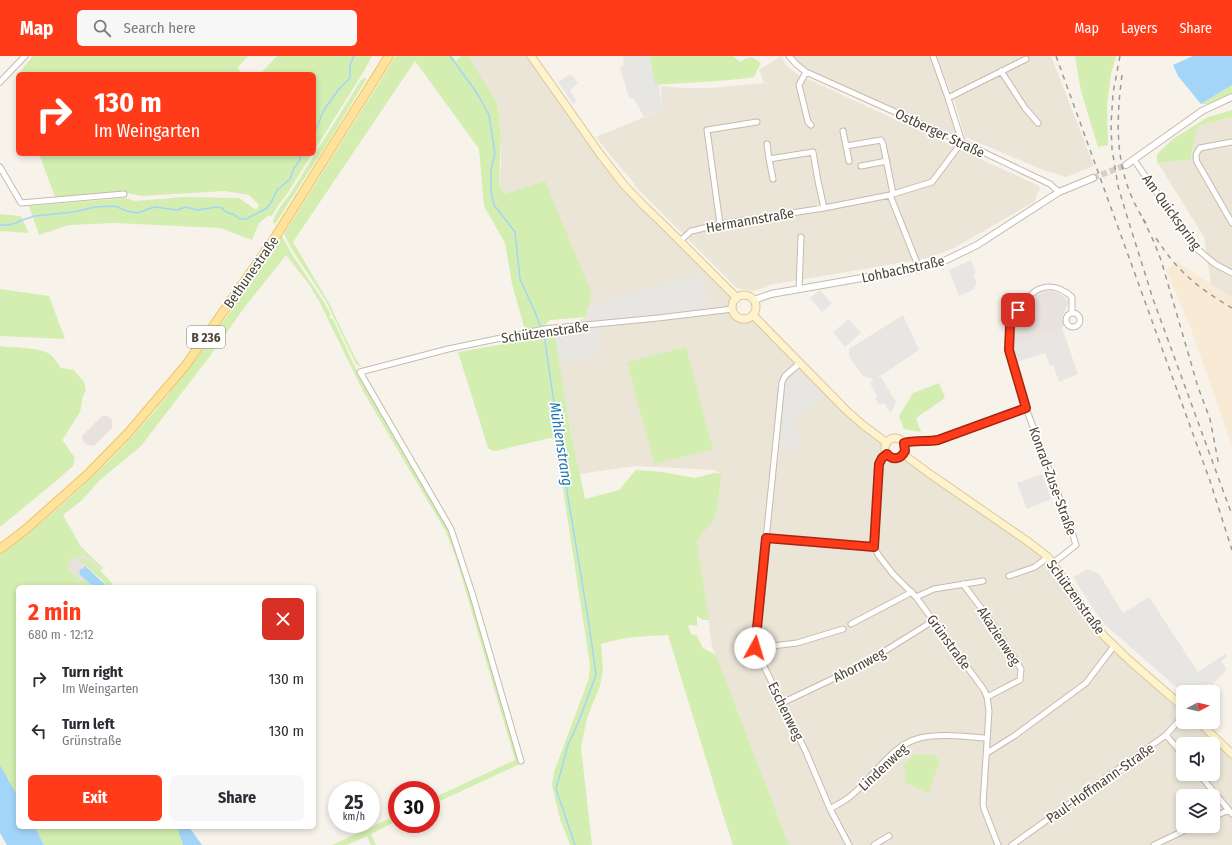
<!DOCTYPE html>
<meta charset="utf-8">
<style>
:root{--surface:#fff;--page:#f7f7f7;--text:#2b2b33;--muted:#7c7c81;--accent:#ff3b1a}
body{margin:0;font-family:"Fira Sans Condensed",sans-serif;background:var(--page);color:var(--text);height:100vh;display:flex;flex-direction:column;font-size:15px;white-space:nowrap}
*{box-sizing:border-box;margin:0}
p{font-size:13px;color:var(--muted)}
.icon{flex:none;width:22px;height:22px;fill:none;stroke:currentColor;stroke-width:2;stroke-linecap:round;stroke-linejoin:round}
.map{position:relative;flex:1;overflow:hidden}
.drawer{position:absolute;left:16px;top:529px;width:300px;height:244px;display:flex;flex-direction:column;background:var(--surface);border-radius:6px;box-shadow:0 2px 6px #0003}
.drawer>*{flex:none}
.banner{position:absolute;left:16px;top:16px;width:300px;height:84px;border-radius:6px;box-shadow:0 2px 6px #0003;background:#ff3b1a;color:#fff;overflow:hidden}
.needle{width:26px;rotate:83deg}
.buttons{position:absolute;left:1176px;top:629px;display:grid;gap:8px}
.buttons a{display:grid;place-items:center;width:44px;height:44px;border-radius:6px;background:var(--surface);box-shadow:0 2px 6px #0003;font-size:20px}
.speed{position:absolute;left:328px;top:725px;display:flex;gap:8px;font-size:20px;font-weight:700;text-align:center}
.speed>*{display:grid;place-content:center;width:52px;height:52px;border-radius:50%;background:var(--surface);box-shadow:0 2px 6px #0003;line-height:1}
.speed small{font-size:10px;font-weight:400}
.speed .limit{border:6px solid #d22;background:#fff;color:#111}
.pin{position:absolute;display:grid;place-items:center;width:34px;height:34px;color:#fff;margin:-17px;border-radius:8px;box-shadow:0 2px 6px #0006}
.me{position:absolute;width:44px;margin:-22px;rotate:6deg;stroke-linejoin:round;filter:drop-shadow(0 0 3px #0008)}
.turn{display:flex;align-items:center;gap:14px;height:84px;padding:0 12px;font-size:18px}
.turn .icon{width:52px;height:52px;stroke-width:2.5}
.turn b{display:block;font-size:28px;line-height:34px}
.round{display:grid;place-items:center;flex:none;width:42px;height:42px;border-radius:6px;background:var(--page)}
.overview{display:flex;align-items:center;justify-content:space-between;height:68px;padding:0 12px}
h1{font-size:24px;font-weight:700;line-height:30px;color:var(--accent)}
.primary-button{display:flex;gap:8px;margin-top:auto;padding:8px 12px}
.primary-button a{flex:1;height:46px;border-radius:6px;background:var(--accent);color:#fff;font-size:16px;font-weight:700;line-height:46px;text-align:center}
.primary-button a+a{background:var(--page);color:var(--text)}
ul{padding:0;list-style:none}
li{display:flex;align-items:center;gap:12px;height:52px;padding:0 12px}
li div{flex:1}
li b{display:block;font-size:15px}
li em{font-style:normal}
header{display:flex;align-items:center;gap:24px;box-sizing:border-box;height:56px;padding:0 20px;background:var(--accent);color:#fff}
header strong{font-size:19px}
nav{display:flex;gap:22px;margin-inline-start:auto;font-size:14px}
.search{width:280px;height:36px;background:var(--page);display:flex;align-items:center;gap:10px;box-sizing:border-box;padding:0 14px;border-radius:6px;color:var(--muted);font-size:15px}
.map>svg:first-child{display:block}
.residential{fill:#ebe5d8;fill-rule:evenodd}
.commercial{fill:#f9ead5}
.industrial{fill:#e7e2dc}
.green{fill:#d3eeb0}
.parking{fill:#e8e6e2}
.water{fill:#a3d5f8}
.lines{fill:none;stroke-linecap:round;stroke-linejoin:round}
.stream{stroke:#a3d5f8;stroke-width:1.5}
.tertiary-tunnel{stroke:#d5d0c7;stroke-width:6;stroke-dasharray:6 3;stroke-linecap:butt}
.minor-casing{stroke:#c4bbac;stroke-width:7}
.tertiary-casing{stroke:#c4bbac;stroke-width:8}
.secondary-casing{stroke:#dbc897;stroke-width:9}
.primary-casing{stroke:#f0c460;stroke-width:10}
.minor{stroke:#fff;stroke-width:5}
.tertiary{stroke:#fff;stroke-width:6}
.secondary{stroke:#fff3cd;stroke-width:7}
.primary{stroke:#ffe29c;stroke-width:8}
.rail{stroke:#9a9a9a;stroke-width:1.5;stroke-dasharray:5 5;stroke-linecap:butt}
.route-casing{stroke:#a62611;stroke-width:10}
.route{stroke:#ff3b1a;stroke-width:7}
.labels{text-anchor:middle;stroke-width:3.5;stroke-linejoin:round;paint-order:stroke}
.shield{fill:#fff;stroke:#827c73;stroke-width:1}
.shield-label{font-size:13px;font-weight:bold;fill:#4c4437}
.street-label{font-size:14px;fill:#4c4437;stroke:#fff}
.water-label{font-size:15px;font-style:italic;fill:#2277b3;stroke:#fff}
</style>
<header>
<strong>Map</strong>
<div class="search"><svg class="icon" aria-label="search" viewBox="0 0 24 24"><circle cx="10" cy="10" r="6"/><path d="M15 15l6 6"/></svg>Search here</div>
<nav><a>Map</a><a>Layers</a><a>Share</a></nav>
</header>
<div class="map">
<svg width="1232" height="789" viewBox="0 0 1232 789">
<rect width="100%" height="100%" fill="#f7f3eb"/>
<path class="residential" d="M468,0H530L644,152L668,179L731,242L730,254L737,262L747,264H751L885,387L884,396L887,402L893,404L900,403L904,400L958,441L1045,502L1088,563L1183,653V666H1198L1232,700V789H789L712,590L697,485L716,461L722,419L714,414L635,410L580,418L571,378L555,279L586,261L592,238L499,129L501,109V79L497,46ZM1183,688H1213V718H1183ZM1183,740H1213V770H1183Z
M781,0L786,9L797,18L1039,130L1040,132L1034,146L954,192L929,202L769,229L767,231L753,235L737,232L634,129L635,128L611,100L596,81L662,54L661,30L684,32H710L764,27L759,14Z
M791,0H931L957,79L807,15L797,8Z
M935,0H1051L1094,110L1066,121L1041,113L965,81L953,40Z
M1232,61V242L1211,228L1204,181L1158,107L1190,104L1198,70Z"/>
<path class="commercial" d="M1177,206L1232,242V390L1191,273L1166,214Z"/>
<path class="industrial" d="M1051,235L1059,237L1065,241L1067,244H1068V248L1062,262L1064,269L1062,272L1011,290L1013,274L1019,260L1036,240L1043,236Z
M102,360H107L112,364V372L95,389L92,390L85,388L82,382L83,379Z
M81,491L103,512L96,519L86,510L83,513L82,512L79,518L89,527L85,531L59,514Z"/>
<path class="green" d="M33,0H248L238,11L241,18H18Z
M277,0H372L364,15L314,95V18H260Z
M396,0H452L456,5L461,0H468L497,46L501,79L499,129L506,138L545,125L592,238L586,261L550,264L543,271L525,274L512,228L505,187L484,150L479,93L415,5L293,186L329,247L355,302L362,312L356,308L326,245L293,195L284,178Z
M649,0H733L740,6C751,0 751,0 761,7L754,21C721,26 688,26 655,29Z
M1075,0H1116L1111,18L1107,49L1108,89L1098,91L1081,35Z
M364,22H367L329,85L275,168L273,166C276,155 283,147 290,138L361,24Z
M1232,29V38L1209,48H1201Z
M1232,54V61L1198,70L1190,104L1157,107V98L1173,83L1208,61Z
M39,98H312L287,138L279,148L271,161L269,159L259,167L252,184L220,172L115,167L69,169L39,179L29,150L125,142L135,145L184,141L239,142L256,154L259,149L249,139L225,135L141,140L123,136L55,141Z
M0,158L21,160L29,177L0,175Z
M282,180L293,200L324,246L331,259L329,260L331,263H333L353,307L369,338L435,448L448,473L458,499L479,569L520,708L431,749V743L515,704L456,502L446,476L363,335L319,245L308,227L286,199L244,252L213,296L141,390L100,424L81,445L63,459L81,491L103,512L102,513C92,505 85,493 74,504L72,502L69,506L70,507L66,512L76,521L78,519L79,521L78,525L79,526L85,523L94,531H18V741L0,709V498C69,448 130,389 182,321C218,276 249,228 282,180Z
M0,233L49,240L65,283L0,280Z
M555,279L571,378L580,418L585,443L619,434L636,414L663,416L695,422L714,417L722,418L716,461L697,485L709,564H703L697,560V570L688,569L691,578L697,580L703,592L716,599L789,789H733L726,768L668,579C645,580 623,581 601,588L603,614L600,630L587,662L581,691L592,789H570L560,763L552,729L554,716L589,622L590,609L555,381L495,395L491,394L488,392L458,296Z
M0,290C13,292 42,291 51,299C55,303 58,308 61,312L74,314L84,326L86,334L83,340L80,356L63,383V385L75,402L73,410L56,425L0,471Z
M686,291L713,393L654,408L627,306Z
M939,327L945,342L916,362L921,376L904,373L899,360L913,337Z
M82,502C95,505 106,521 115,531H108L101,523L79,504Z
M915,698L934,699L940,705L928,737L906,727L904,709Z
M397,759V765L371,778L376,789H371L367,780L347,789H332Z
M35,771H177L183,789H44Z"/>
<path class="parking" d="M623,0H649L655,28H659L662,54L644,61L634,43L629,42L620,12L624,9Z
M571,18L578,27L570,34L577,46L573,48L558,26Z
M971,204L976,217L973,219L977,228L974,230L975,233L959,240L949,214Z
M701,217L711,252L587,268L589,250Z
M820,234L832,248L822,256L810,242Z
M903,259L919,294L876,323L881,321L896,346L891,357L884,347L880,349L875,343L877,340L870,327L873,325L871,322L863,320L849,300V293Z
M849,263L861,277L845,291L833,276Z
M600,270L597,300L560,307L555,276Z
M1062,272L1078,318L1059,326L1053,308L1050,310L1045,297L1017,306L1011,290Z
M799,316L825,339L794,362V371L801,382L800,391H796V395L780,394L786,326Z
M1042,418L1051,443L1027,453L1017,427Z
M1088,513L1099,518L1123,557L1149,541L1198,616L1225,598L1227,600L1221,606L1227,613L1212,629L1209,627L1196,636H1183V637L1102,566L1073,521Z"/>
<path class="water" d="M1193,0H1232V29L1201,48L1178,20L1173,9Z
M85,510L108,531H94L79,518L80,516L79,515L82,512L83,513Z
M0,709L18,741V771H35L44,789H7L0,777Z
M177,771H189L202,789H183Z"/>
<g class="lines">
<path class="stream" d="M450,0L477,37L489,59L495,98L491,113V135L494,149L515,176L520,223L535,256L541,272
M314,78L324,54L339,33L350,22V9L354,0
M0,169H8L16,167L22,164L35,160L74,156L95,151L115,150L127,155L138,157L148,153L155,151L177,154L186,151L197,154L217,151L222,152L226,156L233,158L240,163H246L267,152L272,145L277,134L290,123L294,112L300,104V98
M542,276L545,285L565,423L589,568L596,619L578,667L568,689L556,733L575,789"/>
<path class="tertiary-tunnel" d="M1093,122L1126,109"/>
<defs>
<path id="minor" d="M789,0L796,8L806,16L962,86L1050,128L1059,136
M933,0L948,42L962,86
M1001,15L1025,52L1038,67
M806,16L799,29L808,66L811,69
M0,26L25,0
M948,42L1026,3
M843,75L846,90
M1232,86L1200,92C1196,97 1195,100 1197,106L1232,167
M767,88L769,103
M1134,104L1196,192L1215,208L1232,217
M849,105L846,90L881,84L883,88L893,138
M861,110L887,105
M0,111L21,147L124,138
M773,123L769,103L813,96L818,125L824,152
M890,139L919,212
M720,168L707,74L757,66
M680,185L691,175L696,174L720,168L824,152L890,139L932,126L962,86
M799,233L801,181
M1066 264a7 7 0 1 1 14 0a7 7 0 1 1-14 0Z
M800,307L785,320L782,326L755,592L806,696L830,753L849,789
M1026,352L1070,470L1076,489L1053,507
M904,387C915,384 926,386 938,384L1026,352C1019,327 1002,291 1011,265C1014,259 1019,253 1023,248C1028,242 1032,236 1039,233C1052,228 1062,232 1072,241V257
M887,398L882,402L879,408L874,491L879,500L893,518L916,541L984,634L987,641L989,655L983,748L984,753L998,789
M766,482L874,491
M1009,520L1035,511L1048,501
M963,528L990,564L1021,613L1020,624L987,641
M916,541L934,533L983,525
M851,568L912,536
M755,592L797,587L843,573
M782,647L864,608L933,565
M1166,679L1183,699
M987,697L1014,680L1086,627L1114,590
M521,705L472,537L451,473L360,316L448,293L544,273L658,262L733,253
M1199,718L1232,758
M830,753C838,748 847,744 853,738C875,720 891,689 920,682C941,677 966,681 987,682
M1213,761L1229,754
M874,789L889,780
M1012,789L1166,679L1183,660
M1154,789L1194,770"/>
<path id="tertiary" d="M1126,109L1202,55L1232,41
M754,244L771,238L919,212L942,206L977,189L1059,136L1093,122"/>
<path id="secondary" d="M531,0L600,98L624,129L645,151L662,167L737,242
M732 251a12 12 0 1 1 24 0a12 12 0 1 1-24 0Z
M753,259L846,354L863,369L887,387
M885 392a10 10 0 1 1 20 0a10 10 0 1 1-20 0Z
M903,398L930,418L1030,487L1048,501L1063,522L1090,562L1104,580L1130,605L1183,651
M1199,666L1232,698"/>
<path id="primary" d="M0,493L25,474L88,418L129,376L186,309L276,180L389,0"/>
</defs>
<use href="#minor" class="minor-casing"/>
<use href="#tertiary" class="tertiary-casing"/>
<use href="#secondary" class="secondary-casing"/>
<use href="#primary" class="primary-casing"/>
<use href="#minor" class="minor"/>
<use href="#tertiary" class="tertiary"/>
<use href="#secondary" class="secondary"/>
<use href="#primary" class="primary"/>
<path class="rail" d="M1056,0L1210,425L1232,494
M1120,0L1113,37L1111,69L1112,93L1118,130L1126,157L1153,243L1232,459
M1122,19C1115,72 1115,121 1146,167
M1143,163L1154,186L1161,204L1198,331L1210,363L1219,410
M1156,182C1178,216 1198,232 1232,252"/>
</g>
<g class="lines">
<defs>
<path id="route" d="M755,592L766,482L874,491L879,408L882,402L887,398C893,405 901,403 905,395L904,387C915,384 927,386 938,384L1026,352L1009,294L1010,270L1018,254"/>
</defs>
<use href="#route" class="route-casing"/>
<use href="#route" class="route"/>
</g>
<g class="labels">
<rect class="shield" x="187" y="270" width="38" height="22" rx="3"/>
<g class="shield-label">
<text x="206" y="286">B 236</text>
</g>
<g class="street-label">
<text transform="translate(940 77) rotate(25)" y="5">Ostberger Straße</text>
<text transform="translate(1172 156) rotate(54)" y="5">Am Quickspring</text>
<text transform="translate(750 164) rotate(-10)" y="5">Hermannstraße</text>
<text transform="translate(903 213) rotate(-12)" y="5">Lohbachstraße</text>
<text transform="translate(251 216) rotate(-55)" y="5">Bethunestraße</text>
<text transform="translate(545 276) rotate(-8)" y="5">Schützenstraße</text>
<text transform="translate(1053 425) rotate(70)" y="5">Konrad-Zuse-Straße</text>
<text transform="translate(1076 541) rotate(54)" y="5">Schützenstraße</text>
<text transform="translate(999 580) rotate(57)" y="5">Akazienweg</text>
<text transform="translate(949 586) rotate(54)" y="5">Grünstraße</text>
<text transform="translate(859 609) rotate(-28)" y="5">Ahornweg</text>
<text transform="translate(786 655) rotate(64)" y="5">Eschenweg</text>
<text transform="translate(883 711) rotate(-43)" y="5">Lindenweg</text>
<text transform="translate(1100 727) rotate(-35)" y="5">Paul-Hoffmann-Straße</text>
</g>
<g class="water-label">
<text transform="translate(561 388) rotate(81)" y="5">Mühlenstrang</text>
</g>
</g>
</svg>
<div class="buttons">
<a><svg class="needle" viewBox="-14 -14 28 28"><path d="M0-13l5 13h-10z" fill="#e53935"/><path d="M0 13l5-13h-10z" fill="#7c7c81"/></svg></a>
<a><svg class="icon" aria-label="sound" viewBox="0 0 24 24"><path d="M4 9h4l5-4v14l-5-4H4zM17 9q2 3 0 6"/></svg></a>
<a><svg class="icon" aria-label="layers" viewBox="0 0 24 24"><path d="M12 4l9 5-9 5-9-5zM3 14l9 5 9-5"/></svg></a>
</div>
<div class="speed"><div>25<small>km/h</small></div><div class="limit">30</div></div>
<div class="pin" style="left:1018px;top:254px;background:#d93025"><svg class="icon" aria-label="arrive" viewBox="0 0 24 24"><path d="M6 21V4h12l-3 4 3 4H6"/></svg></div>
<svg class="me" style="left:755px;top:592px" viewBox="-20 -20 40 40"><circle r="19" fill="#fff"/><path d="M0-13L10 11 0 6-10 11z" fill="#ff3b1a"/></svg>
<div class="banner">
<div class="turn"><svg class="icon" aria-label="right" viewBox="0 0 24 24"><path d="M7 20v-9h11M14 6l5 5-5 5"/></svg><div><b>130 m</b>Im Weingarten</div></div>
</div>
<section class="drawer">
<div class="overview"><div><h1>2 min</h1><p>680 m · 12:12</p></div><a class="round" style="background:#d93025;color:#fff"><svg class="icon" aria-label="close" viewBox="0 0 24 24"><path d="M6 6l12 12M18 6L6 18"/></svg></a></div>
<ul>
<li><svg class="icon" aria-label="right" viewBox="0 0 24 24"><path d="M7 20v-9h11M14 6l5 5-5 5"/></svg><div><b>Turn right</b><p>Im Weingarten</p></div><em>130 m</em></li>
<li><svg class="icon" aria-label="left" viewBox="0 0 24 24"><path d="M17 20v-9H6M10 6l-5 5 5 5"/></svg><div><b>Turn left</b><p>Grünstraße</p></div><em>130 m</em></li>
</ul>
<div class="primary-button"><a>Exit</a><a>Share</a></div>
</section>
</div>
